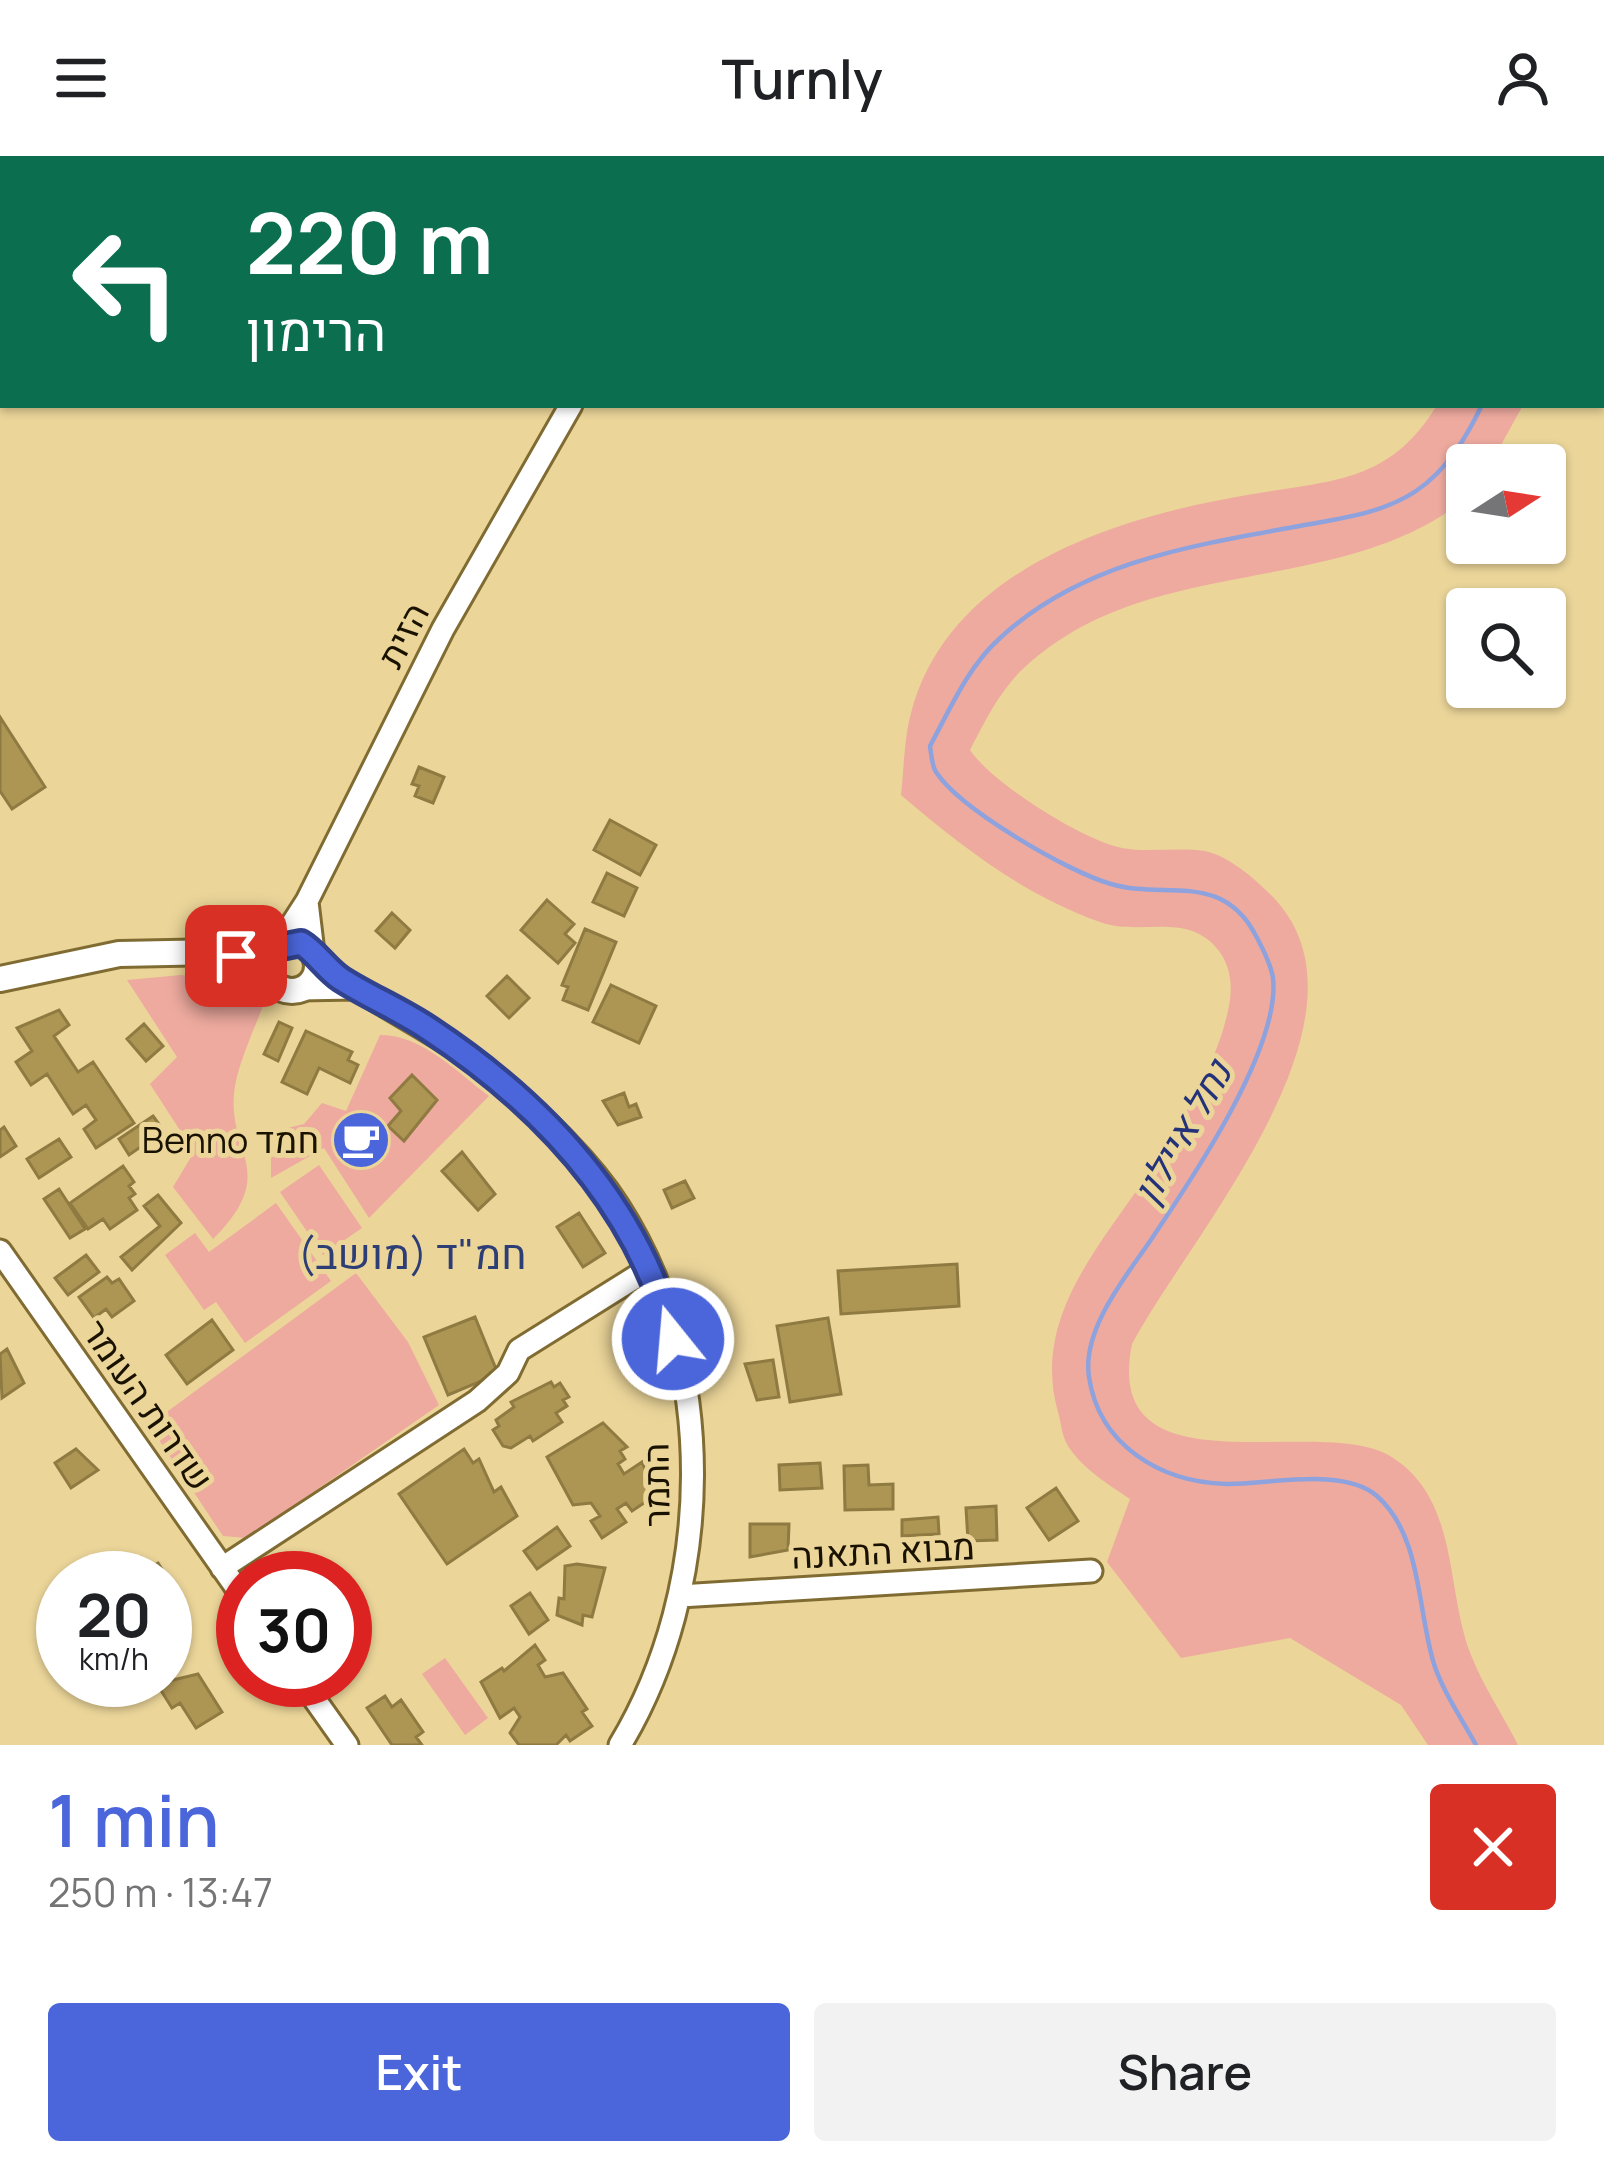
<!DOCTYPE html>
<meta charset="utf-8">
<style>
:root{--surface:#fff;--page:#f2f2f2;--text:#202124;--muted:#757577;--accent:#4b66da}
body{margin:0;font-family:Manrope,Heebo,sans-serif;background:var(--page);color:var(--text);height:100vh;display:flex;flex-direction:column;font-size:45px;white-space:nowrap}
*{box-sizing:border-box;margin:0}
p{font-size:39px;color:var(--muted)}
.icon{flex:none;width:66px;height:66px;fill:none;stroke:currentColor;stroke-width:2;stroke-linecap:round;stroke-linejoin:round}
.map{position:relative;height:1589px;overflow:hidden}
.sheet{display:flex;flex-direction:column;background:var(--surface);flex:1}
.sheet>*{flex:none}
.hud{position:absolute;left:0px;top:0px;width:1605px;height:252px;box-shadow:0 3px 9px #0004;background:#0b6e4f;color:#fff;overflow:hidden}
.needle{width:78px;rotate:78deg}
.buttons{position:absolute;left:1446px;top:288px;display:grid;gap:24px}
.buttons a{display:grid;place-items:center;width:120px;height:120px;border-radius:12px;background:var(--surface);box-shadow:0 3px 9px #0004;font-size:60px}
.speed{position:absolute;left:36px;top:1395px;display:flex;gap:24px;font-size:60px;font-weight:700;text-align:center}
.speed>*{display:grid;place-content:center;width:156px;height:156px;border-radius:50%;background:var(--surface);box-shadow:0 3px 9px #0004;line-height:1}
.speed small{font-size:30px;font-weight:400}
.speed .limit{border:18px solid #d22;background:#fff;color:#111}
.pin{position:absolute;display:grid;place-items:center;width:102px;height:102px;color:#fff;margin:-51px;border-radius:24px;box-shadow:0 6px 18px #0006}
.me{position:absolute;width:132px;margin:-66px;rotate:343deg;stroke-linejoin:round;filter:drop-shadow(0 0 9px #0008)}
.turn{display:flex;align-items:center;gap:42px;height:252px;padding:0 48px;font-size:54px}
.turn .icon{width:156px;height:156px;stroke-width:2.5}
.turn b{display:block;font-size:84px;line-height:102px}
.round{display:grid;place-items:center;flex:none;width:126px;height:126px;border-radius:12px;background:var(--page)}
.overview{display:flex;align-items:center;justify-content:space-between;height:204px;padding:0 48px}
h1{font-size:72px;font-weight:600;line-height:90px;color:var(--accent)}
.action{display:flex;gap:24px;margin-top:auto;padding:24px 48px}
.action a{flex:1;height:138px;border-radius:12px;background:var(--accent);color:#fff;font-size:48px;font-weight:600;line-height:138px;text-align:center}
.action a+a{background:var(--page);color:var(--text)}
header{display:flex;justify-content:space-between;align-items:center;height:156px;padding:0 48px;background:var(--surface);font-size:54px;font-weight:600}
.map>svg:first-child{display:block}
.green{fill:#eeaa9f}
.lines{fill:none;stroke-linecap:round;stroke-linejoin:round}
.stream{stroke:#8ea2dd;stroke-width:4.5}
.building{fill:#ad9554;stroke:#8f7a41;stroke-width:3}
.minor-casing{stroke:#806c32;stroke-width:27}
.tertiary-casing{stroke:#806c32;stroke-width:30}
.minor{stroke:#fff;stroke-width:21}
.tertiary{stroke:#fff;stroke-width:24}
.route-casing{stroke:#31428e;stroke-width:30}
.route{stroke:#4b66da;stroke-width:21}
.labels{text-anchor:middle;stroke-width:10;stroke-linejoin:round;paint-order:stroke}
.street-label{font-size:36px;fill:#1a1200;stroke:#ebd599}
.poi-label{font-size:36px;fill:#1a1200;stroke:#ebd599;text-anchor:end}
.water-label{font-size:39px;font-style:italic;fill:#243379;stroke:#ebd599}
.quarter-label{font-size:42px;fill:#2d3d76;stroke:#ebd599}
</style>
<header><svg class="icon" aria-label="menu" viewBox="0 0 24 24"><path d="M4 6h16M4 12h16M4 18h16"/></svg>Turnly<svg class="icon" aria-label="person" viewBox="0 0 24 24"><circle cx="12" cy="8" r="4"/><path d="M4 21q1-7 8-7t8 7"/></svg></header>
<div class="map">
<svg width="1604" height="1589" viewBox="0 0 1604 1589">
<rect width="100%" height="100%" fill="#ebd599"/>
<path class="green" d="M1437,249H1523L1490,309H1467V342C1339,444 1152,395 1026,510C1001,532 985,565 970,594C992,627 1082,684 1122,692C1148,697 1178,691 1205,695C1229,700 1255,723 1272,740C1388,859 1190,1079 1132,1188C1101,1341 1318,1257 1390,1300C1460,1342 1445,1434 1471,1499C1483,1530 1503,1559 1518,1589H1428L1401,1549L1290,1482L1181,1502L1107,1406L1130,1343C1108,1328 1083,1313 1068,1290C1062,1281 1061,1266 1058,1256C1029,1153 1113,1078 1162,996C1185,958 1210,916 1223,874C1231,847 1237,820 1219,795C1188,754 1140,781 1100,766C1024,739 962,691 901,639C904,613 904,583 911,557C949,412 1118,361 1247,339C1332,324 1389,328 1437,249Z
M181,819L246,827L265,844C256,870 242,898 236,925C221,996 284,1012 213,1083L173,1031L194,996L150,928L177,901L127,824Z
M380,879C421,878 458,917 489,940L369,1062L324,992L271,1022V976L304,968L322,947L346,955Z
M319,1009L362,1072L323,1099L280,1036Z
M276,1047L331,1125L245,1187L216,1146L204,1154L165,1099L195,1077L209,1096Z
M356,1117L408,1186L439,1249L247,1382L223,1380L149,1269Z
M445,1502L488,1562L465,1579L422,1518Z"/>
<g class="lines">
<path class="stream" d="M1549,0V3
M108,3L109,0
M0,200L3,198
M1476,1589C1462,1563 1443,1536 1434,1508C1417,1453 1422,1380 1377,1340C1343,1310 1266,1329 1226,1328C1160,1326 1099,1289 1089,1221C1082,1176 1122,1125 1146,1091C1186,1032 1281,894 1273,822C1271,810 1262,791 1256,780C1222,714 1163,744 1111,728C1068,716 960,653 936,616C932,610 931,597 930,590C950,553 968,511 999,483C1080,407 1189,390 1294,371C1335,363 1380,359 1416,335C1447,314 1466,282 1482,249"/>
</g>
<path class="building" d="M0,561L45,631L12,653L0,635Z
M419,611L444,621L433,647L415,640L419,630L412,628Z
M610,664L656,689L640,719L594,694Z
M607,717L637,732L624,760L593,746Z
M547,744L574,768L565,778L575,787L558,807L521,774Z
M392,757L410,774L395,792L376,775Z
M585,773L616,786L588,854L563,844L568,831L562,829Z
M507,820L529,842L509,862L487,840Z
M611,829L656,850L639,887L593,866Z
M59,854L69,869L54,880L78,916L93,906L134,967L96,992L84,973L96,964L86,949L73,958L47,918L31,929L16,906L32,895L17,872Z
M279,866L292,872L278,905L264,898Z
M144,868L163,890L146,905L127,883Z
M306,875L352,896L348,904L358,909L350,927L319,912L307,938L282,926Z
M412,919L437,944L404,985L388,970L401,955L390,942Z
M624,937L629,951L636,948L641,961L618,969L603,945Z
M153,960L164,975L129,999L119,983Z
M4,971L16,990L0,1001V974Z
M364,973L373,981L359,996L349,987Z
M59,983L71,1001L39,1022L27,1003Z
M462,996L495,1038L478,1054L442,1015Z
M123,1010L134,1026L129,1030L135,1038L129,1042L137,1054L110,1073L103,1063L88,1073L70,1047Z
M685,1025L694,1042L672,1052L664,1034Z
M59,1033L85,1073L70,1082L44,1043Z
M158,1039L181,1067L132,1114L121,1101L160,1070L144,1050Z
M579,1057L605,1097L583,1111L557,1071Z
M86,1099L99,1116L68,1139L55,1122Z
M957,1108L959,1150L841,1158L838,1115Z
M107,1121L112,1127L119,1123L134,1145L112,1161L106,1153L94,1162L79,1141Z
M475,1161L498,1218L448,1239L424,1181Z
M828,1162L841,1238L790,1246L777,1170Z
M212,1164L233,1194L187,1228L166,1199Z
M7,1193L24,1227L2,1242L0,1198Z
M773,1204L779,1241L757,1244L745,1208Z
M551,1226L554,1231L560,1227L569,1241L563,1244L567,1250L556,1257L562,1266L533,1285L530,1280L511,1292L503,1290L493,1274L499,1270L496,1264L514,1251L511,1246Z
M603,1267L627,1291L620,1295L625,1303L618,1308L624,1318L642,1306L656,1339L632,1355L626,1347L617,1353L626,1366L602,1382L591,1365L600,1360L591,1347L573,1349L547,1301Z
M76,1293L98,1314L71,1332L55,1307Z
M464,1293L473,1307L479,1303L494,1336L501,1331L517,1360L447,1408L399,1338Z
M820,1307L822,1332L780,1334L779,1309Z
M868,1309L869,1329L893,1328V1353L845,1354L844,1310Z
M1056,1332L1078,1365L1049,1384L1027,1352Z
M996,1350L997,1384L968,1385L966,1352Z
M938,1361L939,1378L902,1380V1364Z
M750,1368H789L788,1394L750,1401Z
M557,1371L570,1390L537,1413L524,1395Z
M158,1407L167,1421L165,1423L135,1422Z
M577,1408L605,1412L592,1461L583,1459L582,1469L557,1459L559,1442L564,1443L565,1410Z
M530,1437L548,1464L529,1478L511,1450Z
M535,1489L545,1504L538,1509L545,1521L563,1517L587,1553L582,1556L592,1570L570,1585L566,1579L556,1589H519L510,1577L520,1561L514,1552L500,1562L481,1526L502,1512L504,1515Z
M168,1516L173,1524L198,1518L222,1556L196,1572L180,1547L172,1552L155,1525L165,1524Z
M385,1540L392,1551L401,1544L423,1576L416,1581L422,1589H392L367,1552Z"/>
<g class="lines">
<defs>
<path id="minor" d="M743,3L746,0
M307,746L313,796
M278,790L307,745L443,473L571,249
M316,804C376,851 448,879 506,930C546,965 589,1005 618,1050C719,1207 715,1431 620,1589
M299,833L356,832
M0,1095L243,1441
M222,1412L477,1245L508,1217L519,1194L650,1112
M680,1440L1091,1415
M301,1524L347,1589"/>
<path id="tertiary" d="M267 810a25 25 0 1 1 50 0a25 25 0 1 1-50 0Z
M0,823L119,798L273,795"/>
</defs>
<use href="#minor" class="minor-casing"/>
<use href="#tertiary" class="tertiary-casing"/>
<use href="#minor" class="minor"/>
<use href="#tertiary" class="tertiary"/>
</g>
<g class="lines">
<defs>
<path id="route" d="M236,800L301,787C316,796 325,812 341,823C369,841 401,854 429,873C544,949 637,1048 673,1183"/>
</defs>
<use href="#route" class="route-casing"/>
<use href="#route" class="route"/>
</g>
<defs>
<symbol id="cafe-disc" viewBox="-11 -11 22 22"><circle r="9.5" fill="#4b66da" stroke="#ebd599"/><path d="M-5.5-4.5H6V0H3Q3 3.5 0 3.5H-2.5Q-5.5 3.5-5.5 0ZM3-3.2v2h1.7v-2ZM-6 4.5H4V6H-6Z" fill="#fff"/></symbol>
</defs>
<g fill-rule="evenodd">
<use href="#cafe-disc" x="328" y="951" width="66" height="66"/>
</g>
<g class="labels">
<g class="street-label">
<text transform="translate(403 479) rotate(-62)" y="13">הזית</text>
<text transform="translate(148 1249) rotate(55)" y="13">שדרות העומר</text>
<text transform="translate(656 1329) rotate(-91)" y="13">התמר</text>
<text transform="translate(883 1395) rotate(-3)" y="13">מבוא התאנה</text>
</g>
<g class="poi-label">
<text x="319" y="997">Benno חמד</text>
</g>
<g class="water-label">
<text transform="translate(1182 976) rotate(-60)" y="14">נחל איילון</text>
</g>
<g class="quarter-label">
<text x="412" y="1113">חמ"ד (מושב)</text>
</g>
</g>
</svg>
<div class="buttons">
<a><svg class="needle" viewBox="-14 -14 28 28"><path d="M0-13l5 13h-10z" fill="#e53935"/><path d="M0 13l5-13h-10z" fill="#757577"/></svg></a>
<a><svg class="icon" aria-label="search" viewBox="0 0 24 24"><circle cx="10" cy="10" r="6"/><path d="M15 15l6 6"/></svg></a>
</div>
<div class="speed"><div>20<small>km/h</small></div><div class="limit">30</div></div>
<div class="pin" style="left:236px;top:800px;background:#d93025"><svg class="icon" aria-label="arrive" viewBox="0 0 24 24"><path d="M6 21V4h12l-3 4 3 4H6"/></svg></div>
<svg class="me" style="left:673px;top:1183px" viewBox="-20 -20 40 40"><circle r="17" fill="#4b66da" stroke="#fff" stroke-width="3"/><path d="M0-11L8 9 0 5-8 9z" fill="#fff"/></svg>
<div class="hud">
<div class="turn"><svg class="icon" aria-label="left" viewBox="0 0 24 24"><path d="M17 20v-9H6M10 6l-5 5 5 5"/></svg><div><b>220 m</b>הרימון</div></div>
</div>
</div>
<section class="sheet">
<div class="overview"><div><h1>1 min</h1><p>250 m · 13:47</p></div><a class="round" style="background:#d93025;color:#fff"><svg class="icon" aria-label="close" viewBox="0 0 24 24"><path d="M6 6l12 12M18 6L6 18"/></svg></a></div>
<div class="action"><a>Exit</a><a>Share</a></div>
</section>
